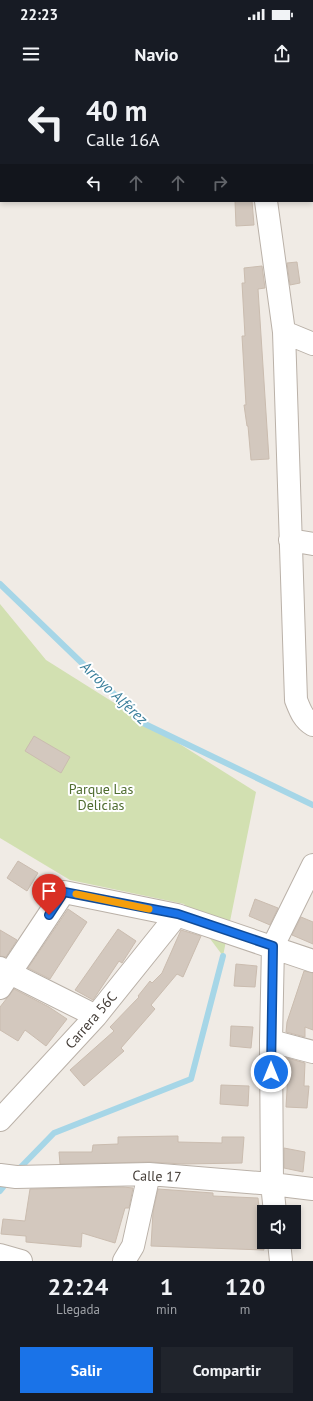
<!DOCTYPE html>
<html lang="es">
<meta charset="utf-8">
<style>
:root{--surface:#171b24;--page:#20242c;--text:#f1f3f6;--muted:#9ea1a6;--accent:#1a73e8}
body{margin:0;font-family:"PT Sans",sans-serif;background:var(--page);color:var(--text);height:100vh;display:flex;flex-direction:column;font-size:15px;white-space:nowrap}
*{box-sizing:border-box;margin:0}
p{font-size:13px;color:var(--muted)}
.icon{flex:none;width:22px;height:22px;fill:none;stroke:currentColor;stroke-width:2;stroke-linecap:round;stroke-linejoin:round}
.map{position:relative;height:1181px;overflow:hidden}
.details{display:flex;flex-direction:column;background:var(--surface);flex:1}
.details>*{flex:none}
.hud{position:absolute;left:0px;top:0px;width:313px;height:122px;box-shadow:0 2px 6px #0003;background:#171b24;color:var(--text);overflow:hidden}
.fabs{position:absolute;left:257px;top:1125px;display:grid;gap:8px}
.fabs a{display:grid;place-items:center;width:44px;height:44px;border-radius:0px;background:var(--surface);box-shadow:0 2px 6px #0003;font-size:20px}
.pin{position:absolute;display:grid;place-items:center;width:34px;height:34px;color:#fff;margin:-41px -17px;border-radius:50% 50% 50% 0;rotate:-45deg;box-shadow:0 0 4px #0007}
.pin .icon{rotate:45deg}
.me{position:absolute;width:44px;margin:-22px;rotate:0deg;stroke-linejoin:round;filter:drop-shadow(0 0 3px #0008)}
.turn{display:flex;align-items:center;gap:14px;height:84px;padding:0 20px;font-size:18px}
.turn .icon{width:52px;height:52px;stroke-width:2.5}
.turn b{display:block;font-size:28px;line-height:34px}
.lanes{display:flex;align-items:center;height:38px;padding:0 20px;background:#0003;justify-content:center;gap:20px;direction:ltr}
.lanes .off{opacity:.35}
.eta{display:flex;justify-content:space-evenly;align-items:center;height:68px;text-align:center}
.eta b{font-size:24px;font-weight:700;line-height:28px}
.action{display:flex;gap:8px;margin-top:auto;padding:8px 20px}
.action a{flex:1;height:46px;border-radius:0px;background:var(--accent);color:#fff;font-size:16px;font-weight:700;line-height:46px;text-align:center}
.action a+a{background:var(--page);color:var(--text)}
.status{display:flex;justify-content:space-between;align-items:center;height:28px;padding:0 20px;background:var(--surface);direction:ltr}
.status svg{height:11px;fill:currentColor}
header{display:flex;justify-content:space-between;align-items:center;height:52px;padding:0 20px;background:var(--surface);font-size:18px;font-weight:700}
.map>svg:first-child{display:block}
.green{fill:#d2e0b1}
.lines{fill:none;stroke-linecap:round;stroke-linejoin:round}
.stream{stroke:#a6d6e7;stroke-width:6}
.building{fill:#d3c8be;stroke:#cabcaf}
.minor-casing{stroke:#bab1a8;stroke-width:24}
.minor{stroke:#fff;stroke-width:22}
.route-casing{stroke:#114b97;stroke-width:10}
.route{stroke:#1a73e8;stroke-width:7}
.slow{stroke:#f59e0b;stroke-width:7}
.labels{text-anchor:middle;stroke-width:4;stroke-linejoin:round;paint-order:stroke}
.park-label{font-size:14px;fill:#4f6c2f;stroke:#fff}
.street-label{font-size:14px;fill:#423b35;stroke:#fff}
.water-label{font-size:15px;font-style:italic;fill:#397e9a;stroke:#fff}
</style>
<div class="status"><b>22:23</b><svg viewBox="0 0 49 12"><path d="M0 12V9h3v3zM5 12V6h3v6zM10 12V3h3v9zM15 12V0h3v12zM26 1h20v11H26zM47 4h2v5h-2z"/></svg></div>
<header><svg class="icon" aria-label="menu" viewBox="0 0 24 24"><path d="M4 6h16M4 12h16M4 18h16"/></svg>Navio<svg class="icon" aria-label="share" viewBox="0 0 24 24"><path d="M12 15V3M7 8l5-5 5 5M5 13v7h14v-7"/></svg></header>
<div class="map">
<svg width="313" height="1181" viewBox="0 0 313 1181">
<rect width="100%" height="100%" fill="#f0ebe5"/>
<path class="green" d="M0,524L46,580L256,712L223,876L184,824L70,800L0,758Z"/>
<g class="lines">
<path class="stream" d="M0,504L145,644L313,725
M17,1091L54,1053L191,999L223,876
M0,1111L8,1101"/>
</g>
<path class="building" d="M235,121H252L254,145L236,146Z
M297,182L300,203L290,205L287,183Z
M262,186L265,208L258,209L269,379L251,380L248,346H247L244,325H246L242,256H245L242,203H245L244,188Z
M34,656L70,677L61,693L25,671Z
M18,781L38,793L27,811L7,798Z
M255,819L278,828L270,845L249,836Z
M68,829L87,842L50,899L28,888Z
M301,837L313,842V864L292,855Z
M118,849L136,861L122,883L119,881L93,920L75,910Z
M0,850L17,860L6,877L0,876Z
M181,850L201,856L183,897L177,894L151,925L155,929L121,968L124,971L84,1006L70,990L114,951L110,947L139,917L138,916L150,901L152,903L162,893Z
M236,884L257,886L255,907L234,906Z
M304,891L313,893V950L305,947V957L286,952L287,942Z
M14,909L49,927L67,939L46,966L25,950L18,961L0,950V927Z
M231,946L253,947L251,968L230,966Z
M284,977L305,983L304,1006H309L307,1028L286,1027L288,993L284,991Z
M221,1005L249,1006L248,1026L220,1024Z
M178,1056V1062L222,1063V1057H244L242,1083L183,1084L149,1082L60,1084L59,1072H92L93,1065L118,1064V1057Z
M284,1068L305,1072L303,1092L284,1088Z
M123,1107L133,1108L129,1128H125L115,1163L82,1153L81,1167L26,1162V1156L1,1154L3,1139L25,1141L30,1109Z
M158,1109L213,1113V1116L258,1118L264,1170L151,1166L153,1132Z"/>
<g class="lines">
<defs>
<path id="minor" d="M270,1V0
M266,121L284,252L296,620C300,630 303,639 313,645
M284,252L313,264
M290,460L313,464
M0,888L96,936
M0,908L64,812L177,835L313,881
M271,961L313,972
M0,1040L96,936L177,835
M0,1095L16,1097L149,1094L272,1104L313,1109
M275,1132L272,1104L271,961L273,866L313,785
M279,1162L281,1181
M0,1175L21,1181
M124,1181L133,1166L149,1094"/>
</defs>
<use href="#minor" class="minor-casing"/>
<use href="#minor" class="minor"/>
</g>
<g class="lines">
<defs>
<path id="route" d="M49,835L64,812L178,834L273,866L271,992"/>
</defs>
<use href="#route" class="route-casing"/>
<use href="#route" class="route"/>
<path class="slow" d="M76,814L149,829"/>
</g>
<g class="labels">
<g class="park-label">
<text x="101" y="714">Parque Las<tspan x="101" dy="16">Delicias</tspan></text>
</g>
<g class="street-label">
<text transform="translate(91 940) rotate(-49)" y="5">Carrera 56C</text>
<text transform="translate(157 1096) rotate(2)" y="5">Calle 17</text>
</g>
<g class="water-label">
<text transform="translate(114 613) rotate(43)" y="5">Arroyo Alférez</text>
</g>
</g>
</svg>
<div class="fabs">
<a><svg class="icon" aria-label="sound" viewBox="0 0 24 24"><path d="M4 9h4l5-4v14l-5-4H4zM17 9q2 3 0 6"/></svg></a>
</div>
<div class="pin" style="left:49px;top:835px;background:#d93025"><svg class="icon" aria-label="arrive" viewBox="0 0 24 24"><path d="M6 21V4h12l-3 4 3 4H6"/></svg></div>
<svg class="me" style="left:271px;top:992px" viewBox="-20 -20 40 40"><circle r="17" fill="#1a73e8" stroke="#fff" stroke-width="3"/><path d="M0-11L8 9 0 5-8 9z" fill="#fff"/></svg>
<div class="hud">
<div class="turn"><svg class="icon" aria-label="left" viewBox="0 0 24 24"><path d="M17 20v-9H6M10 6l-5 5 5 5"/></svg><div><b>40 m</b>Calle 16A</div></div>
<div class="lanes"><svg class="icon" aria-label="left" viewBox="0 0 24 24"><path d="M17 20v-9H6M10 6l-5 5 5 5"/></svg><svg class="icon off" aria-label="ahead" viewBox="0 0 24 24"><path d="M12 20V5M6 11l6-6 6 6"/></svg><svg class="icon off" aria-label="ahead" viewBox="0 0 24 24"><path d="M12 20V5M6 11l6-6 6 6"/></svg><svg class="icon off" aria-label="right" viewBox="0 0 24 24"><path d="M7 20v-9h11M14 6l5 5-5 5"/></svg></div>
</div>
</div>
<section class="details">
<div class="eta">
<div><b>22:24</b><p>Llegada</p></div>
<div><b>1</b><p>min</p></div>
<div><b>120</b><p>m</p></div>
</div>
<div class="action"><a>Salir</a><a>Compartir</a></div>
</section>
